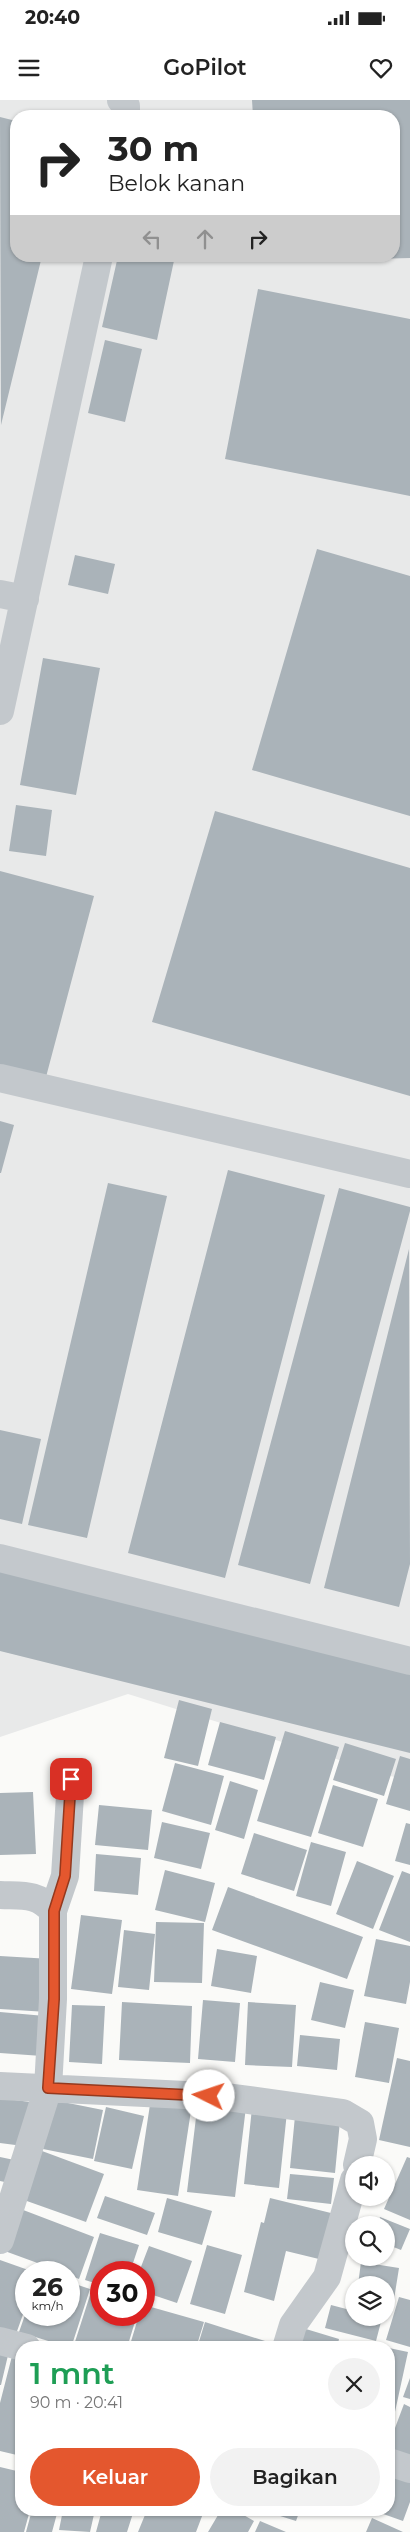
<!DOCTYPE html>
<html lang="id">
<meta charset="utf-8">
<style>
:root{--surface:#fff;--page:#f2f2f2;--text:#222;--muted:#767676;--accent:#e4572e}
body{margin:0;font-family:Montserrat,sans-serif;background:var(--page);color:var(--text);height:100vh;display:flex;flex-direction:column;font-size:19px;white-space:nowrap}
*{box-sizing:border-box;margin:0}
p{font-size:16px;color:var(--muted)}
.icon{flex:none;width:28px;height:28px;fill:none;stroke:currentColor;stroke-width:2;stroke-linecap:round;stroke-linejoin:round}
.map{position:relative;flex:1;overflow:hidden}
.drawer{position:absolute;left:15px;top:2241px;width:380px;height:175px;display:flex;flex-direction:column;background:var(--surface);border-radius:20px;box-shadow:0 1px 4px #0004}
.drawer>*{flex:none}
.guide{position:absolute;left:10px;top:10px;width:390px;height:152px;border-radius:20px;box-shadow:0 1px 4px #0004;background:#fff;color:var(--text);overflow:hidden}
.buttons{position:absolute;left:345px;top:2056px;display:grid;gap:10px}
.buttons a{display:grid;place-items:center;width:50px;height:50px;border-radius:50%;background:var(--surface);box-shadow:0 1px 4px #0004;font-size:25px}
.speed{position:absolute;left:15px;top:2161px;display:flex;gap:10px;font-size:25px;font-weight:700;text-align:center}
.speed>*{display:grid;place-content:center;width:65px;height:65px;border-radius:50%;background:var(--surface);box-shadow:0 1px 4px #0004;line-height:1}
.speed small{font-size:12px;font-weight:400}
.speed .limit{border:8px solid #d22;background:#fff;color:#111}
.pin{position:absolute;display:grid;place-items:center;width:42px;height:42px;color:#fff;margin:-21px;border-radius:10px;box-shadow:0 2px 8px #0006}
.me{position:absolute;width:55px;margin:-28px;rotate:274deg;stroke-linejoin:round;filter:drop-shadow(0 0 4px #0008)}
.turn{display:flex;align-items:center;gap:18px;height:105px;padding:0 15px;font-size:22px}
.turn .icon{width:65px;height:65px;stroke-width:2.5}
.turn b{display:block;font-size:35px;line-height:42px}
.lanes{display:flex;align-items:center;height:48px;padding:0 15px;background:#0003;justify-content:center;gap:25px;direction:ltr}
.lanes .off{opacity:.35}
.round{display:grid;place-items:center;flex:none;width:52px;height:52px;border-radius:26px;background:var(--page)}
.head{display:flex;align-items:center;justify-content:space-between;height:85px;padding:0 15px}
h1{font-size:30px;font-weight:600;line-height:38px;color:#1e9e55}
.action{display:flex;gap:10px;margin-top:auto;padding:10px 15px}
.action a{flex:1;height:58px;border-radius:30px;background:var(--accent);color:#fff;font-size:20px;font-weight:600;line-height:58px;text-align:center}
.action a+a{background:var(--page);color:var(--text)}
.status{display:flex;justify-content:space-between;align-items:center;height:35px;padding:0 25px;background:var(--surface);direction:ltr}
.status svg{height:14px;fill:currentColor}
header{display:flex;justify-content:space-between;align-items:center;height:65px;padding:0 15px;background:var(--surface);font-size:22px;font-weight:600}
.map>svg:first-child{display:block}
.built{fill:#e8e9e9;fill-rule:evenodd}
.building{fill:#aab3b9}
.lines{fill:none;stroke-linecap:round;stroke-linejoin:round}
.minor{stroke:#c3c8cc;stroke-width:28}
.route-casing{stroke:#94391e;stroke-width:12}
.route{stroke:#e4572e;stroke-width:9}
</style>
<div class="status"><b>20:40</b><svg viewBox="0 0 49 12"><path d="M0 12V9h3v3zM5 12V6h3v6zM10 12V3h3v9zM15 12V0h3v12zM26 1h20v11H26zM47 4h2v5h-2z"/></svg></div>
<header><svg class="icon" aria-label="menu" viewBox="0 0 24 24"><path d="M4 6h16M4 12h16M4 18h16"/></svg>GoPilot<svg class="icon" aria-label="heart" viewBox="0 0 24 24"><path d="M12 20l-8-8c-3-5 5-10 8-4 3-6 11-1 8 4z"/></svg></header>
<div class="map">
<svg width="410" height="2432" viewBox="0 0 410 2432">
<rect width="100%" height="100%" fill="#fafaf8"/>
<path class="built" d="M0,0H410V1682L128,1594L0,1637ZM16,16H394V156H16Z"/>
<path class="building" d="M252,0H410V158L256,162V156H394V16H253Z
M0,17L16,21V156H42L1,325Z
M118,156H175L157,240L102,227Z
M258,189L410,219V396L225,359Z
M105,240L142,249L125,322L88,313Z
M317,449L410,476V716L252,670Z
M75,455L115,464L108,494L68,485Z
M43,558L100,568L76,695L20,685Z
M16,705L52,710L46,756L9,751Z
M215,711L410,768V996L152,922Z
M0,771L94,796L46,977L0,965Z
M0,1021L14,1025L1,1073H0Z
M228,1070L325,1095L225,1478L128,1453Z
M108,1083L167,1096L87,1438L28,1425Z
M339,1088L410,1107V1111L310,1484L238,1465Z
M409,1149L410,1464L399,1507L324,1488Z
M0,1330L41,1339L22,1424L0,1419Z
M0,1461L410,1563V1653L0,1551Z
M179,1600L212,1609L198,1666L164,1658Z
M220,1622L276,1637L264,1680L208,1665Z
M285,1631L339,1647L311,1737L257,1721Z
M345,1643L396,1659L384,1696L333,1680Z
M400,1656L410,1659V1711L386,1704Z
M175,1663L224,1676L211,1725L162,1711Z
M230,1681L258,1690L244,1739L215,1730Z
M333,1685L378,1699L363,1747L318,1733Z
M33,1692L36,1754L0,1755V1693Z
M99,1705L152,1710L148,1750L95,1745Z
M162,1722L210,1733L201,1769L154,1758Z
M406,1723L410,1724V1765L395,1761Z
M254,1733L307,1750L294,1791L241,1774Z
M311,1742L346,1752L331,1806L296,1796Z
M96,1754L141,1758L138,1795L94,1791Z
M357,1761L394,1776L373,1829L336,1814Z
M165,1770L215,1783L205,1822L155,1810Z
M402,1771L410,1774V1842L379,1830Z
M228,1787L363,1837L347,1879L212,1830Z
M81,1815L122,1820L112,1894L71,1889Z
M156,1822L204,1823L202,1883L154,1882Z
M124,1830L155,1834L149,1890L118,1887Z
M376,1839L410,1846V1882L406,1904L364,1896Z
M217,1849L257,1856L251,1893L211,1886Z
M0,1856L51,1859L47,1912L0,1909Z
M320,1882L354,1890L345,1928L311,1920Z
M203,1900L240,1903L235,1962L198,1959Z
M122,1902L192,1906L190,1963L119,1960Z
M248,1902L296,1905L292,1967L245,1965Z
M72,1905L105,1906L102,1964L69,1962Z
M0,1912L45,1916L42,1956L0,1953Z
M365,1922L399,1928L389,1983L355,1977Z
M300,1935L340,1939L337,1970L297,1966Z
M397,1958L410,1961V2047L379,2040Z
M0,1998L30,2002L23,2046L0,2043Z
M151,1998L192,2004L178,2096L137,2090Z
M53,2000L103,2010L93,2059L43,2049Z
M198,2001L246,2007L235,2097L187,2092Z
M106,2007L144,2016L132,2069L94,2061Z
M252,2008L287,2012L279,2088L244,2084Z
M295,2016L340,2021L335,2073L290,2068Z
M42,2051L104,2074L86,2122L24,2100Z
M0,2057L19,2061L14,2084L0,2081Z
M407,2057L410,2058V2120L384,2109Z
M290,2074L334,2078L331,2104L287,2099Z
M105,2096L155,2113L147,2135L97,2118Z
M167,2098L212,2111L202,2145L158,2132Z
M270,2098L335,2114L323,2160L286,2151L274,2201L244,2192L261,2122L264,2123Z
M18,2108L94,2137L79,2179L69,2175V2172H62L2,2150Z
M380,2117L410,2129L401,2150L386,2144V2125H377Z
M100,2133L139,2145L130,2172H101V2185L85,2180Z
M207,2145L242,2155L225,2214L190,2204Z
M149,2146L192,2161L177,2203L144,2192V2172H139Z
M0,2160L34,2172H26V2206L16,2234L0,2229Z
M361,2162L399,2168L392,2212L386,2211V2185H358Z
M69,2182L90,2189L71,2248L19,2232L25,2215H69Z
M92,2189L101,2192V2215H137L127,2248H73Z
M399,2197L410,2200V2247L386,2240Z
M144,2205L204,2222L196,2248H129L139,2215H144Z
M331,2205L354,2211V2218H382L376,2241L325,2228Z
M205,2222L284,2247V2248H197Z
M296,2226L339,2239L337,2248H290Z
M344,2243L360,2247V2248H343Z
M389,2248L408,2252L393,2321L389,2320Z
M0,2249L9,2251L1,2285H0Z
M12,2256L21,2258V2356L0,2351V2303Z
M410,2278V2299L403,2297Z
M404,2304L410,2307V2362L389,2354V2344Z
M0,2367L21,2372V2410H30L24,2432H0Z
M389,2370L410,2377V2402L403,2421L372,2410H389Z
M32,2410H58L52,2432H26Z
M63,2410H95L90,2432L59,2430Z
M102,2410H134L127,2432H96Z
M147,2410H201L204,2411L196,2432H138Z
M221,2410H235L254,2421L248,2432H208Z
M261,2410H300L296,2421Z
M372,2418L403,2432H366Z
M260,2421L286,2432H255Z"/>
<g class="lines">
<path class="minor" d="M121,0L126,6V16
M0,494L25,499
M0,611L99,156
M0,978L410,1074
M0,1458L410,1561
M0,1795C23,1796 37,1793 53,1811V1899L48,1988L0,2140
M53,1811L65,1776L71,1679
M0,1986L227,1997L343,2013L360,2023L363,2039L357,2065
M0,2241L27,2248
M286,2248L293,2225L327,2177L354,2080
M389,2362L410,2369"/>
</g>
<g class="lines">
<defs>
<path id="route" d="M71,1679L65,1776L54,1811V1899L48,1988L209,1996"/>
</defs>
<use href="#route" class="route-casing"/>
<use href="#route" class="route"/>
</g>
</svg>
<div class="buttons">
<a><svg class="icon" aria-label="sound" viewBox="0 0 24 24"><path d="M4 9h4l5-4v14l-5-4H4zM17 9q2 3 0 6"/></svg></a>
<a><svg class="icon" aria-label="search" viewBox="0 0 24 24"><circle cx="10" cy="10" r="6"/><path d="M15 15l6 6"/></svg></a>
<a><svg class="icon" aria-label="layers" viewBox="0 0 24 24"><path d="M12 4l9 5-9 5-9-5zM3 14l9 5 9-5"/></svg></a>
</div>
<div class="speed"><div>26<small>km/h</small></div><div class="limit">30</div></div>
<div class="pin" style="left:71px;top:1679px;background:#d93025"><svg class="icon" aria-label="arrive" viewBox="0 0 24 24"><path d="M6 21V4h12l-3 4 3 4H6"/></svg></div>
<svg class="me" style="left:209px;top:1996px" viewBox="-20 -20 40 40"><circle r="19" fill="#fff"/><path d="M0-13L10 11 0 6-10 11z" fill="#e4572e"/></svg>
<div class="guide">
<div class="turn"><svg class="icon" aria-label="right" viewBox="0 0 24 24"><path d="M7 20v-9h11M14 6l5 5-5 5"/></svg><div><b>30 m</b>Belok kanan</div></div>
<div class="lanes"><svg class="icon off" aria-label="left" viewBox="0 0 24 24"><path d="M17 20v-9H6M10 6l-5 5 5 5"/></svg><svg class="icon off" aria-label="ahead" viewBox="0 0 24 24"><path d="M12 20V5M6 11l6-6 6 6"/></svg><svg class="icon" aria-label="right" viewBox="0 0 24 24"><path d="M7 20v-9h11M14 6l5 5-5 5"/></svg></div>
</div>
<section class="drawer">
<div class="head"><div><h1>1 mnt</h1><p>90 m · 20:41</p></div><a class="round"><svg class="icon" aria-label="close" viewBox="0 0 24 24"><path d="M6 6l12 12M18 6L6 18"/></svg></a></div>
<div class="action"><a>Keluar</a><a>Bagikan</a></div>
</section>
</div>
